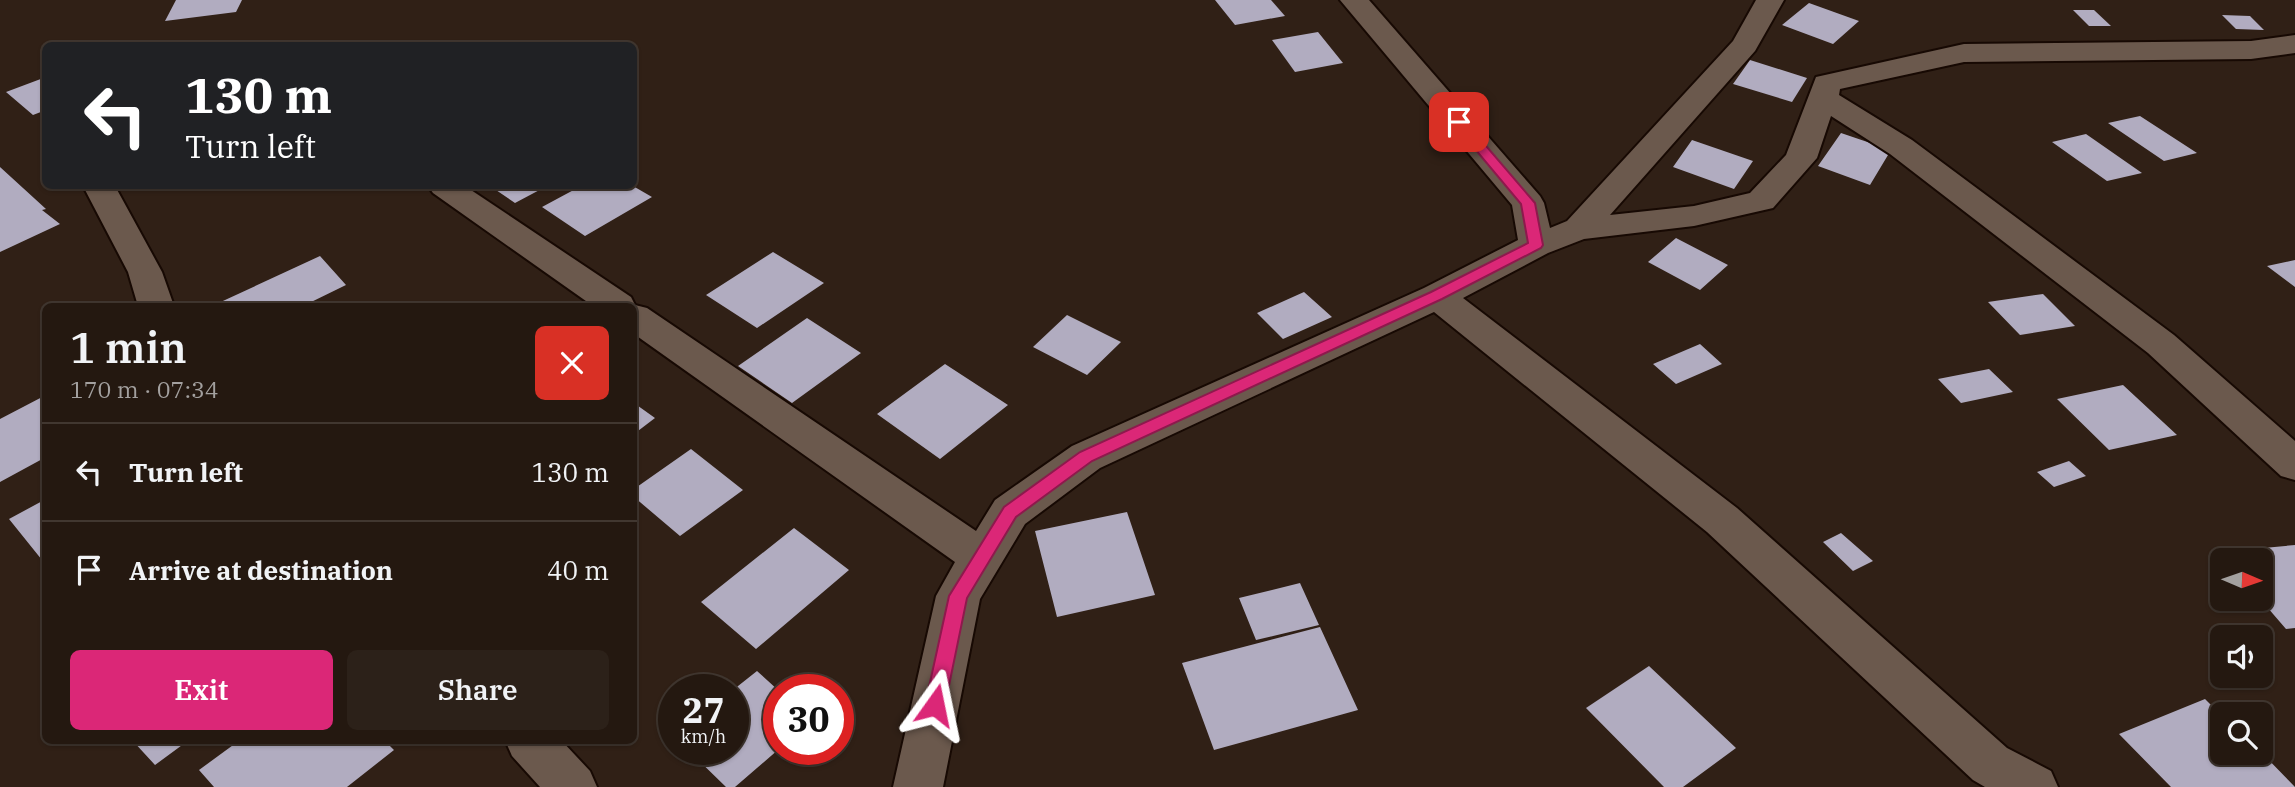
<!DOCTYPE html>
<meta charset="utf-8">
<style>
:root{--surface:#241810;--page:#2c2119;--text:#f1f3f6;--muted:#a3a09f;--line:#413730;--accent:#db2777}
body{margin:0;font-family:"IBM Plex Serif",serif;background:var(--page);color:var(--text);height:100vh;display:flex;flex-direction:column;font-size:26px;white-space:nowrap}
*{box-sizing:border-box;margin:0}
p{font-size:23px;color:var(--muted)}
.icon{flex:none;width:38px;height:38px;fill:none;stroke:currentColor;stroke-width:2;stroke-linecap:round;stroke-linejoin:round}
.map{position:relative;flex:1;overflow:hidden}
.drawer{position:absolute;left:42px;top:303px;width:595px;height:441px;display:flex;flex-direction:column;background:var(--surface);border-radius:10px;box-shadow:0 2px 5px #0004,0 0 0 2px var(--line)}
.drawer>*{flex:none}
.hud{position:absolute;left:42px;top:42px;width:595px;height:147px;border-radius:10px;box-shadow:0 2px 5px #0004,0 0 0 2px var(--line);background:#202124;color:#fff;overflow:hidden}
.needle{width:46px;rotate:92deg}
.buttons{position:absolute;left:2210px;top:548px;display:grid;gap:14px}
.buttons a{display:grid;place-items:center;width:63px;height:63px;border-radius:10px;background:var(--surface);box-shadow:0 2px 5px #0004,0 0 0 2px var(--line);font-size:35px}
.speed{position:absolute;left:658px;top:674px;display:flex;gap:14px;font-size:35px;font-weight:700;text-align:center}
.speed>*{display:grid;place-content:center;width:91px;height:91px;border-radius:50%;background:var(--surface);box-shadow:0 2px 5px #0004,0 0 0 2px var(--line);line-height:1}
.speed small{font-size:18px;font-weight:400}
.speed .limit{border:10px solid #d22;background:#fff;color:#111}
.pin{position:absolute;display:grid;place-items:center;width:60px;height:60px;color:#fff;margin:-30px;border-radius:14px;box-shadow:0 4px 10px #0006}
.me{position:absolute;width:77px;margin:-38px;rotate:12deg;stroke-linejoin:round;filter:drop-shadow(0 0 5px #0008)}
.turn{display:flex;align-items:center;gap:24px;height:147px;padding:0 28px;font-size:32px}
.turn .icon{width:91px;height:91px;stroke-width:2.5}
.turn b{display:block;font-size:49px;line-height:60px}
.round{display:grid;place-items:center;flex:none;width:74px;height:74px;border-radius:10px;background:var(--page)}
.overview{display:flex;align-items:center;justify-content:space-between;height:119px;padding:0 28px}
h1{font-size:42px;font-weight:600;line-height:52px}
.button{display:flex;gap:14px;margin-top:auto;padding:14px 28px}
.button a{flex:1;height:80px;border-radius:10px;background:var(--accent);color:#fff;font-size:28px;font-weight:600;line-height:80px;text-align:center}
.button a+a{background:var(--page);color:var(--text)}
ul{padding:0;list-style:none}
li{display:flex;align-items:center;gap:21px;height:98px;padding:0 28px;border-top:2px solid var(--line)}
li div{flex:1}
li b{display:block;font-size:26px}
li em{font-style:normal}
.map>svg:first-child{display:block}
.building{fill:#b1acc0}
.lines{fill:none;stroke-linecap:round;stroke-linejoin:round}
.minor-casing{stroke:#170903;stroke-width:4}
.minor{fill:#6b594d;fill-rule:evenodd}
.route{fill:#db2777;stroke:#8e194d;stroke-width:2}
</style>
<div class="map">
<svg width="2295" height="787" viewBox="0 0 2295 787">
<rect width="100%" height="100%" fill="#302016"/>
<path class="building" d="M176,0H242L236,12L165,21Z
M1215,0H1271L1285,16L1235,25Z
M1809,3L1859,21L1833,44L1782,25Z
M2073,10H2094L2111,26H2089Z
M2222,15L2250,16L2264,30L2236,29Z
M1318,32L1343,63L1295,72L1272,40Z
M1750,60L1807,78L1792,102L1733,84Z
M46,77V110L33,115L6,92Z
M2140,116L2197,153L2164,161L2108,123Z
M1841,133L1891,150L1870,185L1818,166Z
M2086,134L2142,173L2107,181L2052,142Z
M1692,140L1753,161L1734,189L1673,167Z
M0,167L46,209L42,210L60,224L0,252Z
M497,186H547L515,203L493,188Z
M581,186H633L652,197L585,236L542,207Z
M1676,238L1728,265L1700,290L1648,262Z
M773,252L824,283L757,328L706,295Z
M320,256L346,285L303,306H212Z
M2295,260V287L2267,266Z
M1304,292L1332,317L1283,339L1257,313Z
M2043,294L2075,326L2020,335L1988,302Z
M1067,315L1121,342L1087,375L1033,347Z
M807,318L861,353L792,403L738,366Z
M1700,344L1722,364L1676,384L1653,364Z
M945,364L1008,405L940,459L877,414Z
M1989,369L2013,392L1961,403L1938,379Z
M2123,385L2177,435L2109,450L2057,399Z
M46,395V457L0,482V419Z
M634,403L655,418L634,434Z
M691,449L743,490L680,536L634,497V489Z
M2069,461L2086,476L2054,487L2037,472Z
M46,499V565L9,519Z
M1127,512L1155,595L1057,617L1035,531Z
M794,528L849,570L756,649L701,602Z
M1841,533L1873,561L1853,571L1823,542Z
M2295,545V628L2286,629L2261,600V560H2227L2220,552Z
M1300,583L1319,625L1256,640L1239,598Z
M1320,627L1358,710L1214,750L1182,663Z
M1649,666L1736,748L1683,787H1664L1586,708Z
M757,671L779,691V749L735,787H726L687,749H733V690Z
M2205,699L2222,716V752H2261L2295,787H2171L2119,734Z
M132,740H189L155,765Z
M240,740H384L394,750L347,787H214L199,770Z"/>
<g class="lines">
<defs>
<path id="minor" d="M1340,0H1369L1540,196L1544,203L1550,228L1567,221L1733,41L1756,0H1784L1755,51L1610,215L1694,206L1750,193L1786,155L1816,77L1964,44L2251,41L2295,35V53L2251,59L1964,62L1840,89L1839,95L1912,140L2174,335L2295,441V480L2281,476L2148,353L1890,154L1831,116L1817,158L1773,208L1694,226L1584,239L1548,253L1463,298L1737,508L2007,748L2051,771L2058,787H1985L1973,780L1707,532L1434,312L1100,468L1025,524L980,599L943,787H893L936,596L955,562L634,334V306H593L433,193L428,186H465L631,297L635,305L647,308L976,531L995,500L1072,446L1424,288L1518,240L1512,205Z
M83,186H115L162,272L174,306H138L128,272Z
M505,740H561L590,771L597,787H540L512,756Z"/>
</defs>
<use href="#minor" class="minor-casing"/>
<use href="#minor" class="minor"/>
</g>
<path class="route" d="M1459,118L1463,119L1535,203L1543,245L1541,248L1442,299L1092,461L1016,517L967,598L945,705L942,711L935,714L928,711L925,705L949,596L1004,507L1080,452L1431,292L1528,243L1521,204L1454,124V119Z"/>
</svg>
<div class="buttons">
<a><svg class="needle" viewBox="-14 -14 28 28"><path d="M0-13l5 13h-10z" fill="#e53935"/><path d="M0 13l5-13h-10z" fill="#a3a09f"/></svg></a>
<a><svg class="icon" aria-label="sound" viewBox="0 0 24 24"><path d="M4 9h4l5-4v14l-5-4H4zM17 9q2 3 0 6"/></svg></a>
<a><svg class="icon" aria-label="search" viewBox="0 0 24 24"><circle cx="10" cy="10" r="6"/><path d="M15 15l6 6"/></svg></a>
</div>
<div class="speed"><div>27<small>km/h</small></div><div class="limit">30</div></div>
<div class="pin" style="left:1459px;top:122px;background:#d93025"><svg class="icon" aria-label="arrive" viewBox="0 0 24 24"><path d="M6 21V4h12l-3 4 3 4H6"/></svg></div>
<svg class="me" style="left:935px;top:705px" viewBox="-20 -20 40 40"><path d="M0-17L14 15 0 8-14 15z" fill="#db2777" stroke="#fff" stroke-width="4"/></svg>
<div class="hud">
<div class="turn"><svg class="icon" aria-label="left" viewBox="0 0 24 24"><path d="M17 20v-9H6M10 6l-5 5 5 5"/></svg><div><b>130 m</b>Turn left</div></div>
</div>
<section class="drawer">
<div class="overview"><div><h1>1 min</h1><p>170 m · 07:34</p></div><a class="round" style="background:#d93025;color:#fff"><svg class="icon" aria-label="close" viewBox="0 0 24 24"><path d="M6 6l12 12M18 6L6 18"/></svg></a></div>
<ul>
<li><svg class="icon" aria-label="left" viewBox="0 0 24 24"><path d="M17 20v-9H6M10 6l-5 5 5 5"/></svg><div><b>Turn left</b></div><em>130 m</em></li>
<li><svg class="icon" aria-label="arrive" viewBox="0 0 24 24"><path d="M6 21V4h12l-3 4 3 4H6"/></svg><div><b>Arrive at destination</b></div><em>40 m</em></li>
</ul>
<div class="button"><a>Exit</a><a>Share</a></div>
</section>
</div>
